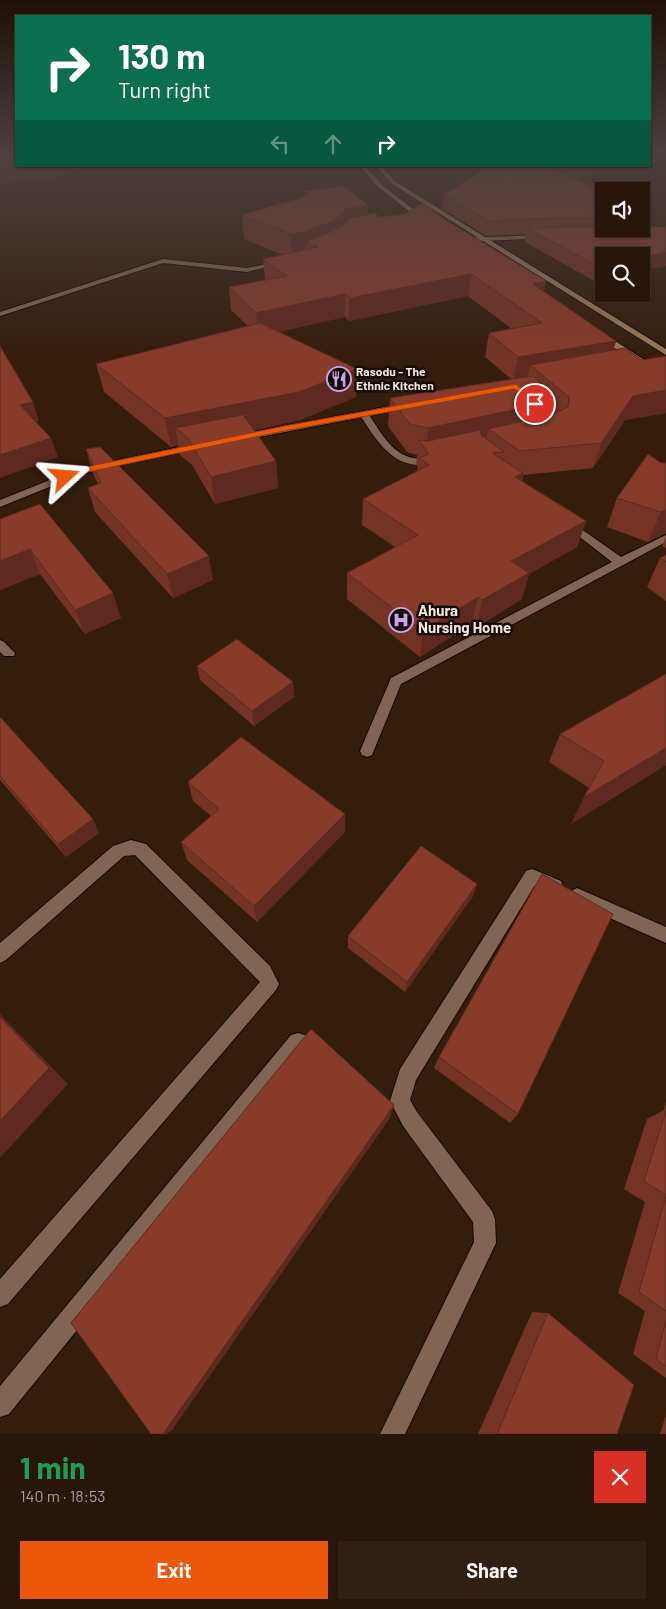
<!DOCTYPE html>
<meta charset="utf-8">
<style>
:root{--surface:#281609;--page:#301f12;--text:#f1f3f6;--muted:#a59f9c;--line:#44352a;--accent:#ea580c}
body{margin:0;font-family:Barlow,sans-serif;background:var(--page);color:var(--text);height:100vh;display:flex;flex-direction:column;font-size:19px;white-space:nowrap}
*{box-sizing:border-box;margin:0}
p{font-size:16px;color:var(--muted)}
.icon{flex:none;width:28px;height:28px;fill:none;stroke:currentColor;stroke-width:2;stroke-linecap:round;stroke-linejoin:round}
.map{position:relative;height:1434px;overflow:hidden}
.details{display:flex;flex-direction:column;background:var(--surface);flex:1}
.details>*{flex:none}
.hud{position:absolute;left:15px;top:15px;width:636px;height:152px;border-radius:0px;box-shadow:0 1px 4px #0004,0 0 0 1px var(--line);background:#0b6e4f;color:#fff;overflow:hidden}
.buttons{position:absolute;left:595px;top:182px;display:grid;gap:10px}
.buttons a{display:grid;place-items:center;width:55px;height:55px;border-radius:0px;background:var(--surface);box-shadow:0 1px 4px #0004,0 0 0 1px var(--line);font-size:25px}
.pin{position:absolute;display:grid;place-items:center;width:42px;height:42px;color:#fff;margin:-21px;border:2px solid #fff;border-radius:50%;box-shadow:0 1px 5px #0007}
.me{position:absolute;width:55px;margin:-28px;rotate:71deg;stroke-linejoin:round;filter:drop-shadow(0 0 4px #0008)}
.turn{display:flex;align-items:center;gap:18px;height:105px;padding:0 20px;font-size:22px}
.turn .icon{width:65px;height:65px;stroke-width:2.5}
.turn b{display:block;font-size:35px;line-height:42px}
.lanes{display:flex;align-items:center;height:48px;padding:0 20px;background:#0003;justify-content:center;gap:25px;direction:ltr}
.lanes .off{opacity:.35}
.round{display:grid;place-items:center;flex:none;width:52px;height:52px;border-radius:0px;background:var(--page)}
.summary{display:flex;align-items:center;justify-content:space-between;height:85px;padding:0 20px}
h1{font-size:30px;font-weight:700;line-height:38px;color:#1e9e55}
.action{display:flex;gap:10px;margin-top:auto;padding:10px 20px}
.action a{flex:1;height:58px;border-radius:0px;background:var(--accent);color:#fff;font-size:20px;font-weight:700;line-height:58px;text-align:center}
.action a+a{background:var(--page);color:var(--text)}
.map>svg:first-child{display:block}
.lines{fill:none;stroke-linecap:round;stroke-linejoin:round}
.service-casing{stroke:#1b0600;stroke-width:2}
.minor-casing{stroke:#1b0600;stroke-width:2}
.tertiary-casing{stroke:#1b0600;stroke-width:2}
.secondary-casing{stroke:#1b0600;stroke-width:2}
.service{fill:#816451;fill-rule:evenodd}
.minor{fill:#816451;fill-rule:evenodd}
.tertiary{fill:#816451;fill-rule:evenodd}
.secondary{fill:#967656;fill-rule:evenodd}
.wall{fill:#733325}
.shaded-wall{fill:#5e291e}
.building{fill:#863b2b;stroke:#5e291e}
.route{fill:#ea580c;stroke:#983908}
.labels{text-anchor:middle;stroke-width:5;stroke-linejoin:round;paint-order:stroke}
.far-poi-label{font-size:12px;font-weight:bold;fill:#f8e7dc;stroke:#150a04;text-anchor:start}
.poi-label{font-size:15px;font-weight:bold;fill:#f8e7dc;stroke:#150a04;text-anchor:start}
</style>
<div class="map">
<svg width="666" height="1434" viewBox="0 0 666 1434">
<rect width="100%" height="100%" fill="#351d0c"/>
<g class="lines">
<defs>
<path id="service" d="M163,259L247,268L282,261L285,263L247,272L163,263L0,316V312Z"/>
<path id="minor" d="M545,235L547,236V238L459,242L456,240L459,238Z
M364,411L367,412C379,429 391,454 413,458C421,460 429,457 436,459V463C395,473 379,444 359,414Z
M567,519L621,557L666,535V542L401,684L372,755L367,757L362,755L360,751L391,678L612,562L563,524L562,522Z
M0,640L4,642L15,653L14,656H4L0,652Z
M131,840L146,844L270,966L279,984L276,990L8,1304L0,1307V1279L260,982L135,855L124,856L6,960L0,963V943L113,846Z
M532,869L561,881L563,886L561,891L555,894L535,885L416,1080L410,1100L417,1112L492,1211L495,1219L496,1243L405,1434H380L474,1242L473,1222L403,1126L390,1101L400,1069L526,871Z
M577,888L666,927V943L571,901L569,896L571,891Z
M298,1033L305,1035L307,1042L305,1049L9,1414L0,1417V1386L291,1035Z"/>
<path id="tertiary" d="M406,403L410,406L409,408L238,441L233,438L238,435Z
M198,443L201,444V448L84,473L0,507V500L77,469Z"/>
<path id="secondary" d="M360,166H365L381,184L427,220V222H423L377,186Z
M376,166H381L396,182L666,349V355L392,184Z
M597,333H603L666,374V381L597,337Z"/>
</defs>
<use href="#service" class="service-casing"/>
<use href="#minor" class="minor-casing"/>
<use href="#tertiary" class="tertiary-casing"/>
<use href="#secondary" class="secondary-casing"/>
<use href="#service" class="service"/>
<use href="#minor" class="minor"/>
<use href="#tertiary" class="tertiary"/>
<use href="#secondary" class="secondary"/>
</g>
<path class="wall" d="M454,166H594L592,176L572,178L604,191V229H641V212L651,218L648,227L596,282L525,242L526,234L486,236L443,209L444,194L487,168Z
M305,191L368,205V215L379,217L544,292L616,341L613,350L642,360L666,356V413L625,420L593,468L523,475L522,481L586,521L577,547L529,574L522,599L477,627L472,623L420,657L347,599V573L395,547L362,525L363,499L417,471L418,467L416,465L417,455L407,452L388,426L390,398L511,379L485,357L489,333L512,329L468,296L349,321L345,317L278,332L357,369L356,397L300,420L254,430L276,461L278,488L215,504L192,465L180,455L178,445L171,447L104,392L96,364L248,326L231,310L229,287L265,280L263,259L283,255L244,239L242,215L305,196Z
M86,449L213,580L173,598L95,512L88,488L98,484L93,473Z
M648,454L666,533L648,542L607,527L617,498Z
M0,519L121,618L85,634L40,574L0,590Z
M666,537V548L662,546Z
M666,555V601L647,587L660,558Z
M197,666L294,697L254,726L200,680Z
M666,674V765L571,824L589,788L549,762L560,734Z
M0,717L99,833L66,857L0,780Z
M188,782L345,832L257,922L187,860L181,842L211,816L193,801Z
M477,884L473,896L405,992L348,948V936Z
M439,1057L518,1114L510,1123L434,1068Z
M666,1101V1378L633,1354L645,1311L618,1293L645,1202L624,1189L647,1119L664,1110Z
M532,1312L548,1313L617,1434H478Z
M666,1415V1434H660Z"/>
<path class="shaded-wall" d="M28,166H90L65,172L66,176L0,184V169Z
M562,166H594L592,176L543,182L545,168Z
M368,205L367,228L318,247L305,242V255L292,258L291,234L346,209Z
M666,252V266L641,271V258Z
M604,266V280L596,282L599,267Z
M471,274L468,296L349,321L350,298Z
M546,281L542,303L533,284Z
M345,294V317L258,336L256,313Z
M616,341L609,365H530L527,379L513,382L518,357Z
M357,369L356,397L300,420L253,430L188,438L175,428L178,445L171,447L165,418Z
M666,390V413L625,420L593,468L601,443L633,396Z
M557,398L550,426L488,429L485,443L429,454L426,449L428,428Z
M33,402L39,421L27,424L20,405Z
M51,438L58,457L0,478V455Z
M276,461L278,488L215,504L211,477Z
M523,473L517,499L515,477Z
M666,510V533L648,542L661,512Z
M586,521L577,547L529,574L522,599L477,627L482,600L511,561Z
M30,549L40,574L0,590V561Z
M209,556L213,580L173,598L167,574Z
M113,593L121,618L85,634L75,610Z
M478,597L472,623L420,657L423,631Z
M293,682L294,697L254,726L252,711Z
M666,748V765L571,824L584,797Z
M345,814V832L257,922L254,906Z
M93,819L99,833L66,857L58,844Z
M477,884L473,896L405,992L407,982Z
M0,1014L68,1084L0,1158Z
M394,1105L390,1118L172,1430L167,1434H163Z"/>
<path class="building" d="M0,153H16V166H28L0,169Z
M490,166H562L545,168L607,191H604V218H553L489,221L444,194Z
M344,186L368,205L346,209L334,221L303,232L291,234L242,215L310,195L305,191Z
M423,203L444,219L546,281L533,284L616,341L518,357L489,333L542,323L471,274L350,298L345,294L256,313L229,287L287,276L263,259L318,247L305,242L340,228L351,218L375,213L379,217L405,214Z
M641,212L651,218H641Z
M604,227V229H641V227H666V252L641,258V256H604V266L599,267L527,228Z
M260,323L357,369L299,392L165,418L96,364Z
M0,346L33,402L20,405L51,438L0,455Z
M625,348L642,360L666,356V390L633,396L601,443L520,451L488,429L553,414L568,407L569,397L530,365Z
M533,376L557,398L546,403L428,428L410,424L390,398Z
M252,413L244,416L276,461L211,477L188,438L175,428Z
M480,430L481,435L504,452L492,453L523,473L515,477L586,521L511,561L529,573L482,600L478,597L423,631L347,573L418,535L363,499L429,465L419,458L429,454L419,440L428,441Z
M100,447L209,556L167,574L88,488L101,483L86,449Z
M648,454L661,463H666V510L661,512L617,498Z
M40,504L113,593L75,610L30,549L0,561V519Z
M666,555V562L660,558Z
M237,639L293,682L252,711L197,666Z
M666,674V748L584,797L604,761L560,734Z
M0,717L93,819L58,844L0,776Z
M241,737L345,814L254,906L181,842L219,809L188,782Z
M421,846L477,884L407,982L348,936Z
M542,874L613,914L518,1114L439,1057Z
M0,1017L49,1068L0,1121Z
M311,1029L394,1105L163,1434H151L71,1323Z
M666,1111V1195L644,1181Z
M666,1196V1311L639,1292Z
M548,1313L634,1385L617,1434H497Z
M666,1320V1366L656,1359Z"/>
<linearGradient id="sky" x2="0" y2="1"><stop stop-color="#1d1007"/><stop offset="0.43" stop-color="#4b4040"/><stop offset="1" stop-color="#4b4040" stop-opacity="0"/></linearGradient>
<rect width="666" height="354" fill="url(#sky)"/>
<path class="route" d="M516,384L538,402V405H533L515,389L284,431L83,473L65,480L61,477L81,468L284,426Z"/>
<defs>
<symbol id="restaurant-ring" viewBox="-11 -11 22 22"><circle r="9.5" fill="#150a04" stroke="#c9a5ee" stroke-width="1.5"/><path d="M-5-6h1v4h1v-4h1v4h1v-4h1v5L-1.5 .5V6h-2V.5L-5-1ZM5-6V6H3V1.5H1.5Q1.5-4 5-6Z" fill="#c9a5ee"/></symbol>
<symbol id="hospital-ring" viewBox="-11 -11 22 22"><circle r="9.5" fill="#150a04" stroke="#c9a5ee" stroke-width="1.5"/><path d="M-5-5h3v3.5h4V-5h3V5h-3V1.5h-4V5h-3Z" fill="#c9a5ee"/></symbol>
</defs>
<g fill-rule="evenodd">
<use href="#restaurant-ring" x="325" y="365" width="28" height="28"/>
<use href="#hospital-ring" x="387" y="606" width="28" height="28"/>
</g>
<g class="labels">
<g class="far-poi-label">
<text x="356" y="376">Rasodu - The<tspan x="356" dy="14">Ethnic Kitchen</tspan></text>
</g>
<g class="poi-label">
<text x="418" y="616">Ahura<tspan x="418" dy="17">Nursing Home</tspan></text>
</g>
</g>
</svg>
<div class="buttons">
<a><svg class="icon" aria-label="sound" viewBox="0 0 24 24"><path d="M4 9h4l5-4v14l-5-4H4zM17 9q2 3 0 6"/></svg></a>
<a><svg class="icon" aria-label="search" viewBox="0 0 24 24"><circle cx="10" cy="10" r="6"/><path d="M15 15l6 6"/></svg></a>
</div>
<div class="pin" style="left:535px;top:404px;background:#d93025"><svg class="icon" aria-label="arrive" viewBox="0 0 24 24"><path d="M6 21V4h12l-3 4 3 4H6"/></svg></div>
<svg class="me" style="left:65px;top:477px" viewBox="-20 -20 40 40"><path d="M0-17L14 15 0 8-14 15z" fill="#ea580c" stroke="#fff" stroke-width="4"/></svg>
<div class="hud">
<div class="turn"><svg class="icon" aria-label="right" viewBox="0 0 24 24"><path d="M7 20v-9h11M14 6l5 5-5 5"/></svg><div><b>130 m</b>Turn right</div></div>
<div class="lanes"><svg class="icon off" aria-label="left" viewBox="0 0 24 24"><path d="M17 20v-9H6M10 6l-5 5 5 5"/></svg><svg class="icon off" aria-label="ahead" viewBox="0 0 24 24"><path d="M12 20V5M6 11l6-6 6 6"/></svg><svg class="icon" aria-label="right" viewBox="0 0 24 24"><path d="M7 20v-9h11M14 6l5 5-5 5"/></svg></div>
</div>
</div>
<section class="details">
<div class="summary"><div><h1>1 min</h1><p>140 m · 18:53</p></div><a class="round" style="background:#d93025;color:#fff"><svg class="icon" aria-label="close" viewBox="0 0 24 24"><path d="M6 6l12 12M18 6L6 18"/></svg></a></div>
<div class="action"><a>Exit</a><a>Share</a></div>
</section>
